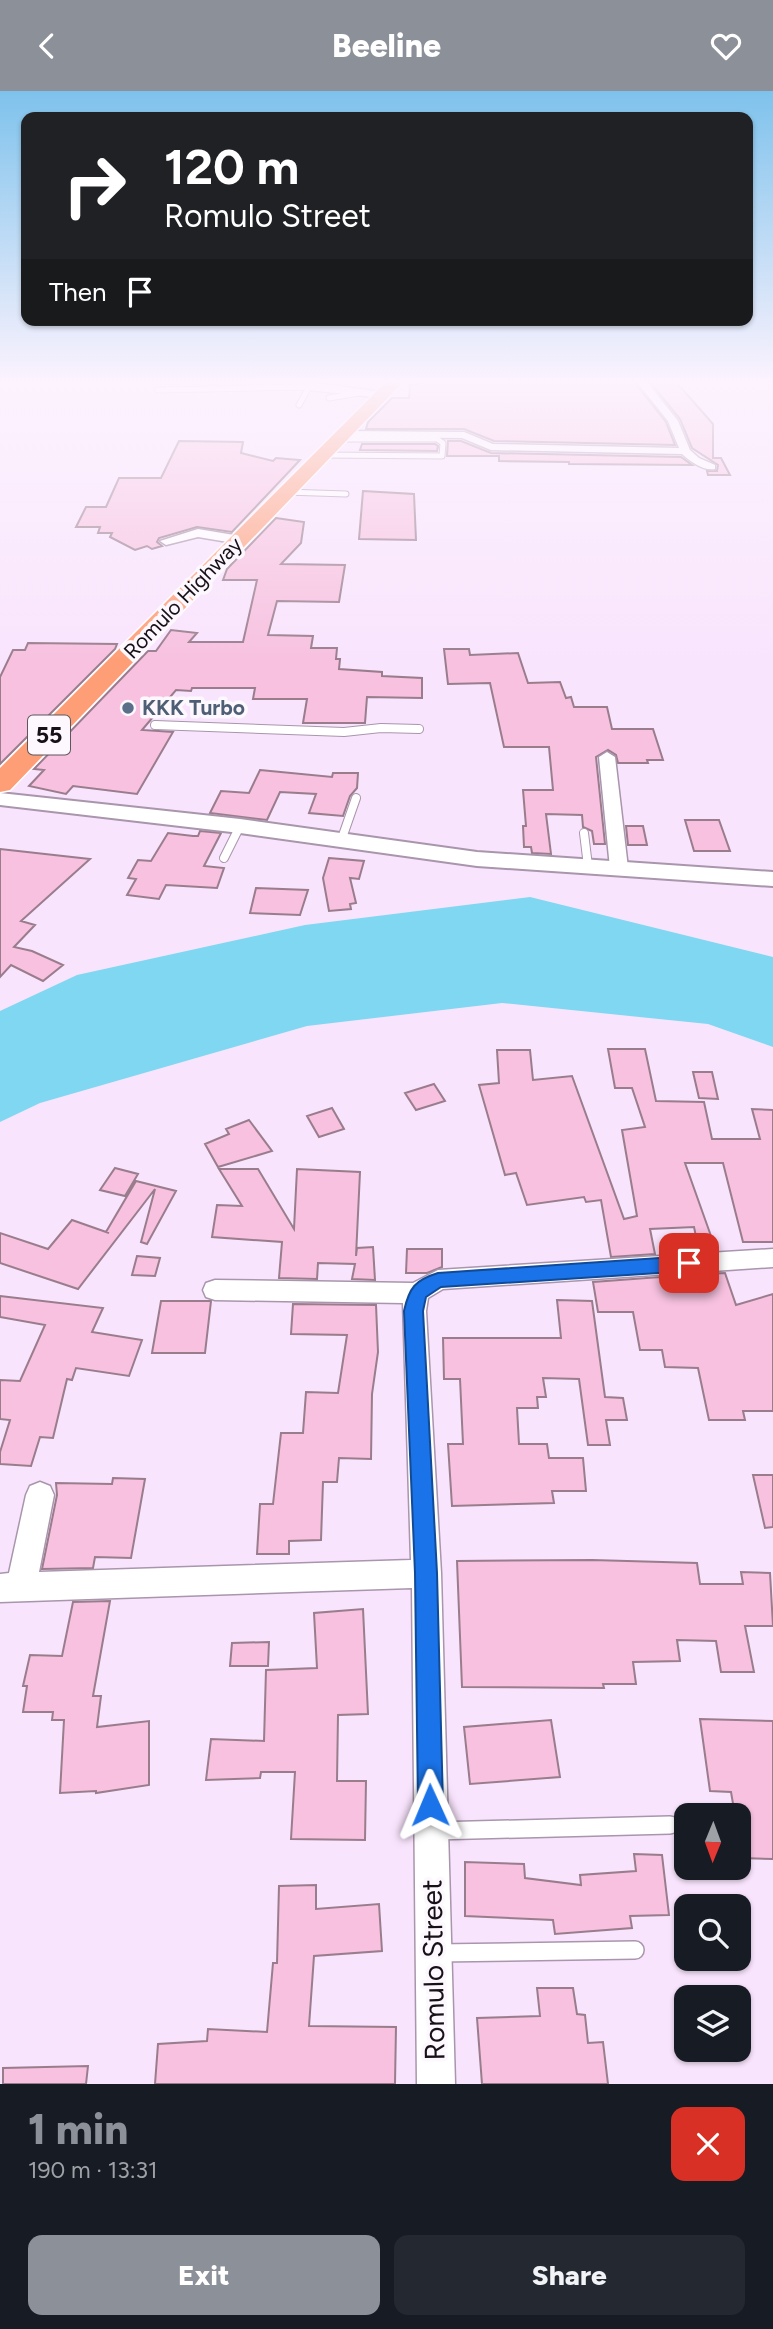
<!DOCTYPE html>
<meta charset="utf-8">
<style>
:root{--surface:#171b24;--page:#242831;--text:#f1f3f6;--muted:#9ea1a6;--accent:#8c9099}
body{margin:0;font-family:Figtree,sans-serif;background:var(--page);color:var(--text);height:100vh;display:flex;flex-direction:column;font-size:26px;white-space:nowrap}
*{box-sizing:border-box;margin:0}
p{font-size:23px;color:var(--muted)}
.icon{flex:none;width:38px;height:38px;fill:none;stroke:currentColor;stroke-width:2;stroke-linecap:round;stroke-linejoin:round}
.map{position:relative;height:1993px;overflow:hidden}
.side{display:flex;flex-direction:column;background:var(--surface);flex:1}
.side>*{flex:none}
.guide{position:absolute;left:21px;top:21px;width:732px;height:214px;border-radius:14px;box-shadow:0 2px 5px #0004;background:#202124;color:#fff;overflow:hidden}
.needle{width:46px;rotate:181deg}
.controls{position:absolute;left:674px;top:1712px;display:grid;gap:14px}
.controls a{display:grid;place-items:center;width:77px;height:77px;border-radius:14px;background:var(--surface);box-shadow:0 2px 5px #0004;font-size:35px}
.pin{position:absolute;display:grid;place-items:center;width:60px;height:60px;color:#fff;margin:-30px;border-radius:14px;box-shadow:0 4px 10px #0006}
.me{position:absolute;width:77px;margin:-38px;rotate:359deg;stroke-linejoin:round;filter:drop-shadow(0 0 5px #0008)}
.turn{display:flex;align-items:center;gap:24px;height:147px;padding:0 28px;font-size:32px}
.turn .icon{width:91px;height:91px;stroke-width:2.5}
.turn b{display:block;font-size:49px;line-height:60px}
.then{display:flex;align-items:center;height:66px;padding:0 28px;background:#0003;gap:14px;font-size:26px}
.round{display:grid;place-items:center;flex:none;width:74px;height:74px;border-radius:14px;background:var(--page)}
.headline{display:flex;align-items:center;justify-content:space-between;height:119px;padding:0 28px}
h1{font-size:42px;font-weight:800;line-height:52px;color:var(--accent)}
.cta{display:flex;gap:14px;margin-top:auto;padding:14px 28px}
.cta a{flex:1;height:80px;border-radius:14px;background:var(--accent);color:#fff;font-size:28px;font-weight:800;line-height:80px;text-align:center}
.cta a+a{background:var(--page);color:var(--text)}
header{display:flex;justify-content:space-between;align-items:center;height:91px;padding:0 28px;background:var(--accent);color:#fff;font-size:32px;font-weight:800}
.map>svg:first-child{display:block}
.water{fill:#80d7f1}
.building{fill:#f7c1df;stroke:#997d8c;stroke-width:2}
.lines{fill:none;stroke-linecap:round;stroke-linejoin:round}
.service-far2-casing{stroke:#a995ac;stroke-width:7}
.service-far1-casing{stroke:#a995ac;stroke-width:10}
.service-casing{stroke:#a995ac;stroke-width:20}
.minor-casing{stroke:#a995ac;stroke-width:3}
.tertiary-casing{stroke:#a995ac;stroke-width:4}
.trunk-casing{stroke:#fff;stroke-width:3}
.service-far2{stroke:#fff;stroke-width:5}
.service-far1{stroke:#fff;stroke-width:8}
.service{stroke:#fff;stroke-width:17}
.minor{fill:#fff;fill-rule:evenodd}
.tertiary{fill:#fff;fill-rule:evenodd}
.trunk{fill:#fe9e76;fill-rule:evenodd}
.route{fill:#1a73e8;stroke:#114b97;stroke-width:2}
.service-dot{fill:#5c6f8a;stroke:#fcf8fd;stroke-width:2.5}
.labels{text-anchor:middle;stroke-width:7;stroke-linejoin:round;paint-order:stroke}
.far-street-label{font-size:21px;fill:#171018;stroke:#fcf8fd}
.far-service-label{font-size:21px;font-weight:bold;fill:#4e5e75;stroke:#fcf8fd;text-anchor:start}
.shield{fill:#fcf8fd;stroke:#5c565d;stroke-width:2}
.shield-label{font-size:23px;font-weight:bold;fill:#171018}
.near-street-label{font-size:28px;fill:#171018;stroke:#fcf8fd}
</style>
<header><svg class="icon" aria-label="back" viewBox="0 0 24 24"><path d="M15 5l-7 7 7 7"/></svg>Beeline<svg class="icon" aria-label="heart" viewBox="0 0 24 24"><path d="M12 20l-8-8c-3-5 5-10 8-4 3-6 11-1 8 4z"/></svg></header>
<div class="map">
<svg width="773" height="1993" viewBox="0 0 773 1993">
<rect width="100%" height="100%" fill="#f9e4fd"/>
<path class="water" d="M530,806L773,866V956L708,933L502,912L307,935L40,1012L0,1031V920L77,884L305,834Z"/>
<path class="building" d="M417,291H634L666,331L675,354L494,350L464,338H366L368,331L392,307H409L410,294H417Z
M650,291H676L713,333V367H721L730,384H708L707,380H717L718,374L692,357L680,328Z
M179,350L243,351L241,362L273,370L276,367L300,369L232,441L197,436L159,447L157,451L162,455L152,458L147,455L135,459L110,446L112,442H98L100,436H76L86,416H106L119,387H161Z
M448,350H461L491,362L681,366L692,374L569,373V371L499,370V365H447Z
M362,353H435L438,355L437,360L360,359Z
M363,400L414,403L416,449L359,448Z
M276,427L304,431L301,452L281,473L345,474L339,511L277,510L268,544L313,545L311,557H337L336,568H340L339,578L382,581V585L422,587V607L367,606L365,632H303L307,608H253L255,597H192L191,600L176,599L142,639L173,641L137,703L73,695L66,703L29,695L44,679L34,678L148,560H156L171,539L197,542L189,551H243L257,489H223L227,478Z
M28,552L117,553L115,558L0,673V586L13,559H25Z
M444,558H469L470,564L518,562L528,592L560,591L566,607L571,606L574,616H607L612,638H653L663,669H647L648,672H618L616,664L608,659L596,666L605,753H594L592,740L583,736L582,724L546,723L551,763L532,762L531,756H524L523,735H526L523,699H553L549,656H504L490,592L448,593Z
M260,679L332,686L333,682H358L357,697L350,705L343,725L309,722L316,703L280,701L267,729L210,722L221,700L249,702Z
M685,729H719L730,760H694Z
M626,735H643L647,754H628Z
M200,740L221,742L204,775L224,777L217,797L166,794L159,808L127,804L136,788L128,787L138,769L151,770L168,742L193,745H198Z
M0,758L90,768L21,830L35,834L14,856L32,860L63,874L43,890L11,874L0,886Z
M329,767L364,770L359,788L350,787L356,812L350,813L351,818L329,820L323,787Z
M256,797L308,799L300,824L250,822Z
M608,958H645L656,1010L704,1011L712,1048H760L752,1018L773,1019V1151H743L723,1072H685L716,1159L699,1160L694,1136L650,1138L655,1163L611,1166L601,1109L586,1111L584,1106L527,1114L516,1082L505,1084L479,994L499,992L497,959H530L533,989L572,985L624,1128L637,1125L622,1039L645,1036L632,997H615Z
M693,981H712L718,1008L699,1007Z
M434,993L445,1010L416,1019L405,1002Z
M332,1017L344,1038L319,1046L307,1025Z
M249,1029L272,1060L218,1076L205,1053L229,1043L226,1038Z
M115,1077L138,1083L125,1105L100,1099Z
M219,1078H258L294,1138L297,1078L360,1081L356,1165L357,1157L373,1156L375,1189L352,1188L355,1173L318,1172L317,1188L279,1187L282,1151L212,1146L217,1114L242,1115Z
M136,1090L176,1100L147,1153L141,1151L155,1098L78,1198L0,1172V1142L48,1158L72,1129L109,1142L106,1141Z
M407,1158H442V1176L427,1182H406Z
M137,1165L160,1167L155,1185L132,1184Z
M725,1182L736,1214L773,1203V1320H743L745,1329H709L698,1277L665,1276L662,1259H640L633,1221H598L593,1191L660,1186V1188L705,1187L704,1183Z
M0,1205L103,1217L92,1241L142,1249L129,1285L76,1277L72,1289L67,1288L53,1347L40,1346L31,1375L0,1373V1361L10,1329L0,1328V1289L20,1290L45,1234L0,1226Z
M557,1209L592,1210L605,1306L623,1307L627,1329H606L610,1354H588L579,1288L543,1287L546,1306H537L538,1317H517L519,1353H547L549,1367H583L586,1400H552L554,1412L452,1415L448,1353H463L460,1288H444L443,1247H561Z
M161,1210H211L205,1262H152Z
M293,1213L376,1214L378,1261L372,1303L371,1368L339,1367L337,1391H323L321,1449L289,1450V1463H257L260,1413H273L281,1342H303L306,1301L338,1302L347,1244L291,1243Z
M753,1384H773V1436L765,1437Z
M113,1387L145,1388L131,1467L95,1466L93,1477L42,1478L57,1404L56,1392L112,1393Z
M592,1469L697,1472L700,1493H743L741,1481L770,1482L773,1535H745L754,1581H721L716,1550L677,1549L680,1570L633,1571L636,1593H603L604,1597L462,1596L457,1470Z
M110,1510L93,1605H101L97,1636L149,1630V1694L96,1702V1700L60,1702L64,1629H52L53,1621H23L27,1595H23L30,1564L62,1565L73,1511Z
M363,1518L368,1623L338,1624L337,1690H366L365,1749L291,1748L295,1681H261L260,1687L206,1689L211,1648L264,1650L266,1579L317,1577L314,1522Z
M269,1551L268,1575H230L232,1552Z
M700,1628L773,1630V1768L741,1767L738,1724H735L731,1701L710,1700Z
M551,1629L560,1686L470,1693L464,1636Z
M634,1763L662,1764L669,1824L630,1825L632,1837L555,1843L553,1829L465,1825V1771L524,1773L525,1787L581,1794L580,1784L636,1780Z
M316,1794V1818L379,1813L382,1860L314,1865L309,1935L396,1936L395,1993H155L158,1953L207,1950L208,1938L267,1941L273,1872H277L279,1795Z
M537,1897H573L577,1923L585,1924L588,1952L603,1951L608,1993H482L477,1927L540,1925Z
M88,1975L86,1993H3V1977Z"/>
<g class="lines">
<defs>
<path id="service-far2" d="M158,299L309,296L299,314
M329,307L359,302
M323,364L442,365L443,352L437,348H339
M286,401L346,403"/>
<path id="service-far1" d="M155,634L344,641L381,637L419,638
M584,742L588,775
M341,750L356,707
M224,767L240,735"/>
<path id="service" d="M435,1740L670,1734
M438,1862L635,1859"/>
<path id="minor" d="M308,291L382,301L387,304L382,307L309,299L304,296Z
M637,291H647L678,330L690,359L699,367L715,374V378C703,380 691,371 682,363L491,359L462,347L343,346L338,343L343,340L464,341L493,353L679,357L668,330Z
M198,438L240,445L246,449L240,453L198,446L166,454L160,450Z
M607,661L615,666L628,777L619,782L610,777L599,666Z
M773,1158V1176L443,1198L428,1207L426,1220L441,1482L455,1993H417L412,1497L0,1511V1483L9,1482L26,1404L30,1395L40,1391L50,1395L54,1404L39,1481L411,1469L403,1212L215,1209L206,1206L203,1199L206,1192L215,1189L413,1192L438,1179Z"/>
<path id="tertiary" d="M0,702L240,728L477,761L773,781V795L477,775L240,742L0,714Z"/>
<path id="trunk" d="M386,291H403L10,699L0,701V677Z"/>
</defs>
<use href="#service-far2" class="service-far2-casing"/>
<use href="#service-far1" class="service-far1-casing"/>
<use href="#service" class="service-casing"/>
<use href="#minor" class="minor-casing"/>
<use href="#tertiary" class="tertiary-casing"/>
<use href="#trunk" class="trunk-casing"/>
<use href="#service-far2" class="service-far2"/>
<use href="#service-far1" class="service-far1"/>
<use href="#service" class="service"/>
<use href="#minor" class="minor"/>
<use href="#tertiary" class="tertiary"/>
<use href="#trunk" class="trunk"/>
</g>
<linearGradient id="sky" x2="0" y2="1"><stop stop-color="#7ec2ec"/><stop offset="0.51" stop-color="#fcf3fe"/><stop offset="1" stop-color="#fcf3fe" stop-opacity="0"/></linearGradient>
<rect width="773" height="570" fill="url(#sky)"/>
<path class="route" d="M689,1165L696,1167L698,1172L696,1177L689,1180L441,1196L426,1206L423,1220L437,1482L443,1714L439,1723L430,1727L421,1723L418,1714L415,1482L404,1220C409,1197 415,1189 438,1182Z"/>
<circle class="service-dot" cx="128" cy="617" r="7"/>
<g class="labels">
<g class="far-street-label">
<text transform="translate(183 507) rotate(-46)" y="7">Romulo Highway</text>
</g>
<g class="far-service-label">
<text x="142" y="624">KKK Turbo</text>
</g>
<rect class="shield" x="28" y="624.5" width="42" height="39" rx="5"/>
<g class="shield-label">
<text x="49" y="652">55</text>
</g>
<g class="near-street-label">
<text transform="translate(433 1879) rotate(-91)" y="10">Romulo Street</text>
</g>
</g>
</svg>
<div class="controls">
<a><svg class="needle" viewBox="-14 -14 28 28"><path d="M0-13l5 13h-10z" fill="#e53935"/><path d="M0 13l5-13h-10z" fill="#9ea1a6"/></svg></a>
<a><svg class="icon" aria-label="search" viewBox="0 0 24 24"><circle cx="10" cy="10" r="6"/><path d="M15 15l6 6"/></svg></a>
<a><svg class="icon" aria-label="layers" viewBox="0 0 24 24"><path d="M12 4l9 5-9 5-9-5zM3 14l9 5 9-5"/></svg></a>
</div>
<div class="pin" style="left:689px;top:1172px;background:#d93025"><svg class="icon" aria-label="arrive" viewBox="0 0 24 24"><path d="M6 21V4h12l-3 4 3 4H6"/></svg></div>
<svg class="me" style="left:430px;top:1714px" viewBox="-20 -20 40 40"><path d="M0-17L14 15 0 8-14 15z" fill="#1a73e8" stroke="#fff" stroke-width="4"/></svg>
<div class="guide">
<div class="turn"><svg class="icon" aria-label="right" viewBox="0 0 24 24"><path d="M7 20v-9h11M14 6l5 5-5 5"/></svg><div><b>120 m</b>Romulo Street</div></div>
<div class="then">Then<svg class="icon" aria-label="arrive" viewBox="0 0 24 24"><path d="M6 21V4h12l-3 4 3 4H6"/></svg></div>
</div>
</div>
<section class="side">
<div class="headline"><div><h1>1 min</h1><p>190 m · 13:31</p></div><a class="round" style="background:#d93025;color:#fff"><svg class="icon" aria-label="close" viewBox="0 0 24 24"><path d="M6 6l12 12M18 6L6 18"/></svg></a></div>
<div class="cta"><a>Exit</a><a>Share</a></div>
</section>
